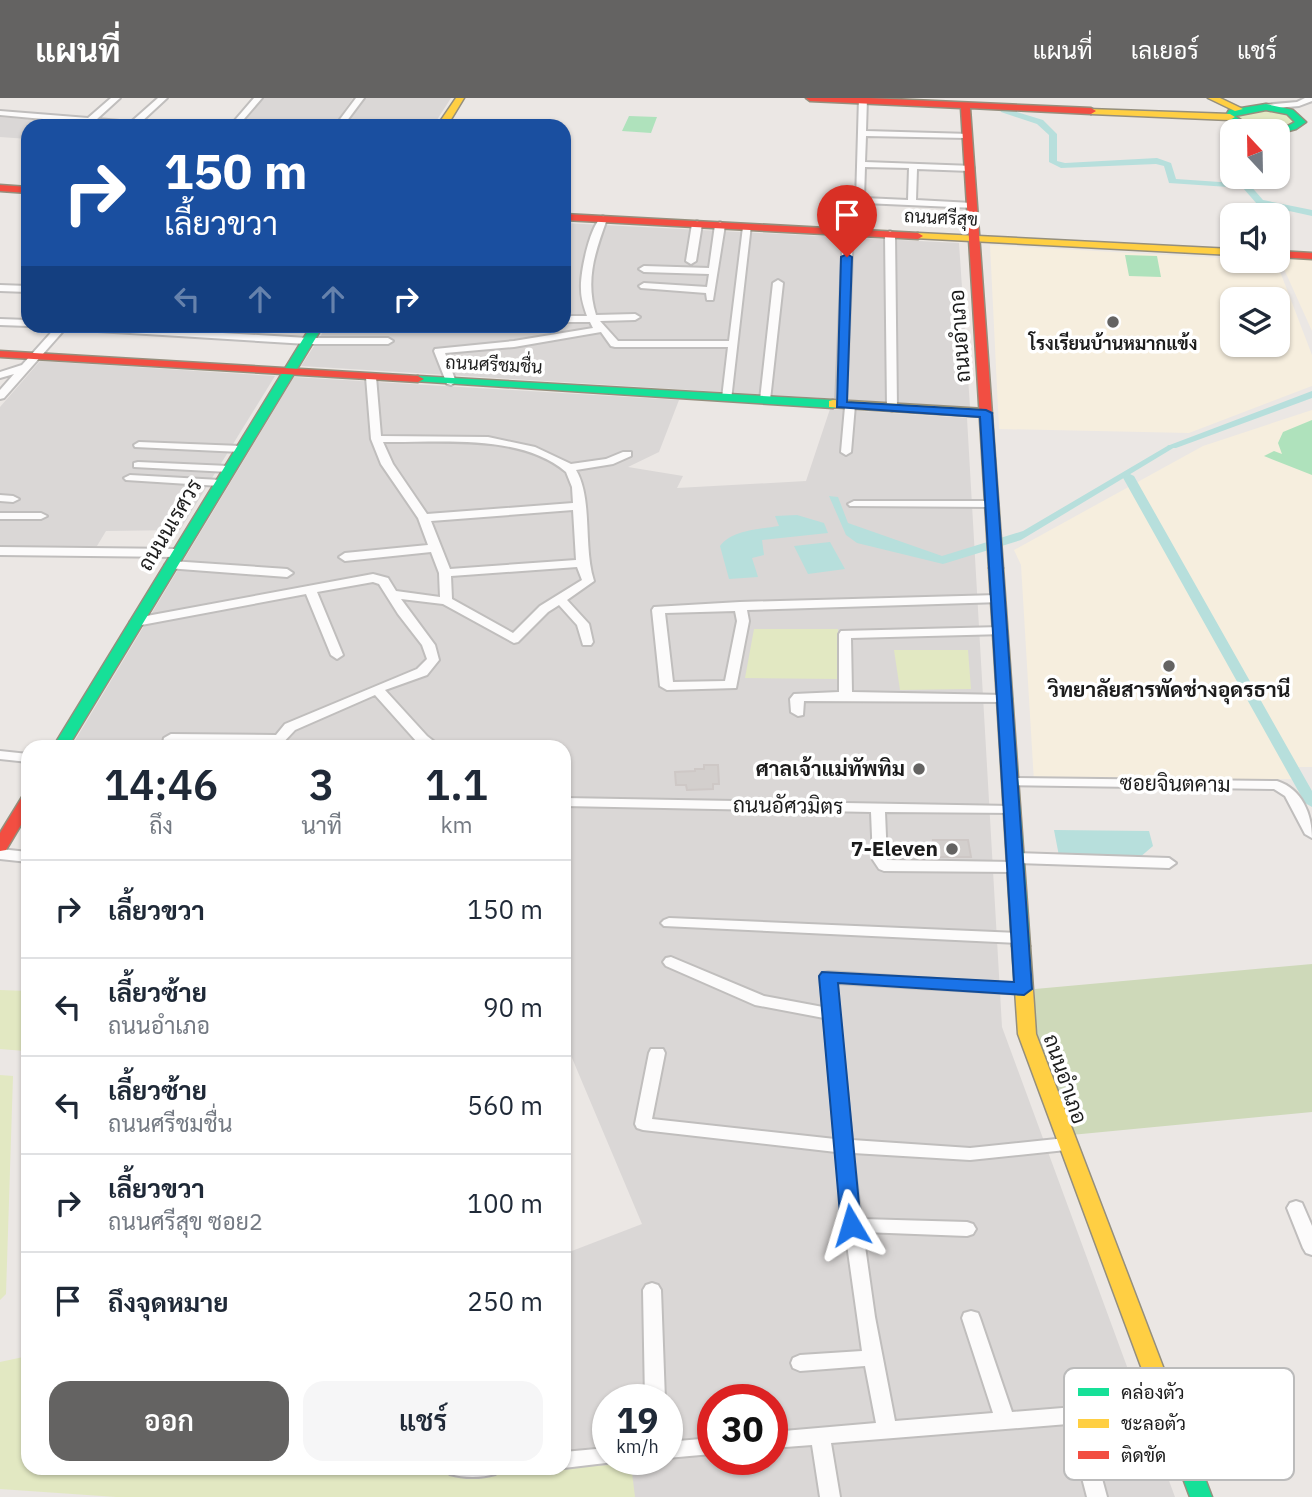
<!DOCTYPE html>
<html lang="th">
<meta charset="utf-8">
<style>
:root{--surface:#fff;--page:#f6f6f7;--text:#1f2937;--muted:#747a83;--line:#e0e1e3;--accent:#646362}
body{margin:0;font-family:"IBM Plex Sans",Sarabun,sans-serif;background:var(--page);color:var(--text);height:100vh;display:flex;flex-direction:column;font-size:26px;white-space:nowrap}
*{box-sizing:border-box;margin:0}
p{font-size:23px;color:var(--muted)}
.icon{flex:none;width:38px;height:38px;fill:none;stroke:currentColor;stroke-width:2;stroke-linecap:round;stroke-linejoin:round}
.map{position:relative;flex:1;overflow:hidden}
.side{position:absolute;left:21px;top:642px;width:550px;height:735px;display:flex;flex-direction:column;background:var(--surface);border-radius:21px;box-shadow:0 2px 5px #0004}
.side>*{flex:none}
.top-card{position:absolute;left:21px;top:21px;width:550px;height:214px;border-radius:21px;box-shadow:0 2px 5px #0004;background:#1a4fa0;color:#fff;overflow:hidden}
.needle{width:46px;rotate:338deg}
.buttons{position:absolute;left:1220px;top:21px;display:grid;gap:14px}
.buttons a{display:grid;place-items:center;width:70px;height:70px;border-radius:14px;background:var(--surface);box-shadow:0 2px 5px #0004;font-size:35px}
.speed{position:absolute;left:592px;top:1286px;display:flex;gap:14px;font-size:35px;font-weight:700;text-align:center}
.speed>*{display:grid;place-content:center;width:91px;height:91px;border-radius:50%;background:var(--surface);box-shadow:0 2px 5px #0004;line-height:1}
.speed small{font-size:18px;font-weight:400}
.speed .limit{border:10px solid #d22;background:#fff;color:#111}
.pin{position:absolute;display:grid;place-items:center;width:60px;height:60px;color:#fff;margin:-72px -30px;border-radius:50% 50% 50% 0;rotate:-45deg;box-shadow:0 0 7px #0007}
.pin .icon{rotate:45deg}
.me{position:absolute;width:77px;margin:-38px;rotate:353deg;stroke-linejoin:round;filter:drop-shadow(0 0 5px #0008)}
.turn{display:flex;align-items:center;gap:24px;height:147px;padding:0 28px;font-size:32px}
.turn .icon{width:91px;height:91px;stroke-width:2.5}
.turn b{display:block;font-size:49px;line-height:60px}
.lanes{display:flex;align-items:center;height:66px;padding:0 28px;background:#0003;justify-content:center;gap:35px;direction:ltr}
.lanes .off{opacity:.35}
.eta{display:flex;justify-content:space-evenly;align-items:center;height:119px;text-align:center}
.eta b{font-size:42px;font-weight:600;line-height:49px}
.primary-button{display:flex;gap:14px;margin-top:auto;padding:14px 28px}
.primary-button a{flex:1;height:80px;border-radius:21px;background:var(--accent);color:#fff;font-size:28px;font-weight:600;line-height:80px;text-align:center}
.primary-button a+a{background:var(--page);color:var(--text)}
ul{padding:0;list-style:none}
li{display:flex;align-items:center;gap:21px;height:98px;padding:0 28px;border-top:2px solid var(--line)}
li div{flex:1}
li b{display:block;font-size:26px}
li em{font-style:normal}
header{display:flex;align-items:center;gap:42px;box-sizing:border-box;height:98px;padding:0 35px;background:var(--accent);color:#fff}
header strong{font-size:33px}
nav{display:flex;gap:38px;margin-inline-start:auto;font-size:24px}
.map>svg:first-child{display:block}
.residential{fill:#dad7d6;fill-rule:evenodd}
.education{fill:#f6eede;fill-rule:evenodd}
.grass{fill:#e2e8c2}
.forest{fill:#ced9b9}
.pitch{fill:#afe2bc}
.water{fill:#b7dfdc}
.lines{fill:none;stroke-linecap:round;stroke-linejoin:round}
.canal{fill:#b7dfdc;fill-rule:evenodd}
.building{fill:#d3cfcd;stroke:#cec8c6;stroke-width:2}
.street-casing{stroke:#c0bebd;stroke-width:4}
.fast-casing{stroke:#958f7d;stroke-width:3}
.slow-casing{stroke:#958f7d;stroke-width:3}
.jam-casing{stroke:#958f7d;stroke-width:3}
.street{fill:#fcfbfb;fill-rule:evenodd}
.fast{fill:#16e098;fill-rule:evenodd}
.slow{fill:#ffcf43;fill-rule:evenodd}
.jam{fill:#f24e42;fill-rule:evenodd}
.route{fill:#1a73e8;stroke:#114b97;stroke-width:2}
.poi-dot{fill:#646362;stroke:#fff;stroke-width:2.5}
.labels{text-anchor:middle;stroke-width:7;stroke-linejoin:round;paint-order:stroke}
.far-street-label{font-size:18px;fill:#1c1c1c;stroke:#fff}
.far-poi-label{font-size:18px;font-weight:bold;fill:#1c1c1c;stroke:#fff}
.street-label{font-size:21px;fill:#1c1c1c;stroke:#fff}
.poi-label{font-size:21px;font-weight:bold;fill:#1c1c1c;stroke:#fff;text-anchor:end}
.key{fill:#fff;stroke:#bbb;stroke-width:2}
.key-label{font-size:19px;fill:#1c1c1c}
</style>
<header>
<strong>แผนที่</strong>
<nav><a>แผนที่</a><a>เลเยอร์</a><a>แชร์</a></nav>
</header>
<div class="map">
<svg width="1312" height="1399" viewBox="0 0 1312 1399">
<rect width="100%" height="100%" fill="#ebe7e4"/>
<path class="residential" d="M264,0H353L333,28H240Z
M364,0H451L433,28H343Z
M0,19L49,23L107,28H28V41L0,39Z
M564,125L959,145L970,309L301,268L327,228H564Z
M40,263L275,278L180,432L106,433L97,448H0V309Z
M294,279L679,302L659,354L628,369L683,378L677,390L806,383L830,311L967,320L1002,929L1175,1399H409L410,1370H564V1156L642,1126L564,941V649H71ZM607,1302H667V1362H607ZM712,1302H772V1362H712Z"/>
<path class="education" d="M990,147L1276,163L1312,257V288L1189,335L999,331ZM1232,201H1278V247H1232Z
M1279,160L1312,162V233Z
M1312,312V669H1297L1301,681L1034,684L1021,467L1014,452L1203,348Z"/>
<path class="grass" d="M1264,11L1292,19L1294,25C1274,31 1256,32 1238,20L1247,13Z
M754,531H838L839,581L745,580Z
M894,552H968L971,591L900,592Z
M0,892L28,893V949L25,953L0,951Z
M0,977L13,978L6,1196L0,1202Z
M28,1258V1370H421L422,1376L631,1366L635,1399H116L0,1391V1264Z"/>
<path class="forest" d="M1312,866V1014L1071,1037L1035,934V891Z"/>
<path class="pitch" d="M629,18L657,19L651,35L622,33Z
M1125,157L1157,158L1161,179L1129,178Z
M1312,322V377L1264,358L1274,353L1282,356L1278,345L1283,334Z"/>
<path class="water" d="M1169,347L1175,349L1021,442L943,466L857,445L846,437L829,398L838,399L848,425L942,458L1023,433Z
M797,417L824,425L828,435L762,442L764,457L752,460L758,479L729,481L720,448C732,432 761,431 779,428L775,418Z
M830,444L845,471L808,476L794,448Z
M1054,732L1149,733L1153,748L1139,760L1059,758Z"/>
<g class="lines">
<path class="canal" d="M1004,10L1043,22L1057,36V63L1065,65L1157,60L1171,65L1176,81L1249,86L1263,102L1312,112V118L1257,106L1243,90L1169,85L1164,68L1156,66L1061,70L1049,64V37L1037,26L1001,14L1000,12Z
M1312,293V300L1176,350H1168L1167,348Z
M1128,375L1134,378L1312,693V709L1305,705L1122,378Z"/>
</g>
<path class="building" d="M704,667H718L719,686H713V691L687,692L686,687H676L675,674L695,673V671H704Z
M933,742H968L971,759H935Z"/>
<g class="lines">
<defs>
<path id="street" d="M111,0H120L97,21L131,24L158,0H167L140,25L150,28H119L0,17V13L88,20Z
M254,0H262L238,28H230Z
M356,0H364L343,28H335Z
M859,0H867L866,33L970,36L971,38L967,40L866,38L865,64L973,68L974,70L970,73L917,71L916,102L972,105L976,108L975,110L864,105L863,135L855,137ZM865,69L909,70L908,102L864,100Z
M1305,0H1312V3L1299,8L1263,11L1259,9L1263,7L1297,4Z
M603,118L607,121C595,154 585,182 596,217L635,216L640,219L635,222L600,223L618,243H729L743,129L751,127L731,302H723L722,300L728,249H615L611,248L601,234L514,249L445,255L456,284L451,287L447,286L434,253L435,251L514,243L593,230L590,224H564V218H587C584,209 581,201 581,191C580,175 590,126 603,118Z
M697,123L702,126L696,163L691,166L686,163L692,126Z
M720,124L725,127L713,202H707L706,195L641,190L639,188L644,185L707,189L709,176L644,174L639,171L644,168L709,170L715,127Z
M848,131L853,134L846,305H854L855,307L851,354L846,357L841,354L845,309H837L836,307L843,134Z
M890,133L895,136L897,310L892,313L887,310L885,136Z
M778,182L783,185L770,302L765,305L760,302L773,185Z
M0,187L28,188V194L0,193Z
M0,221L28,222V228H30H28L0,227Z
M57,228H105L307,240H388L393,243L388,246H307L65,231L4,300L0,301V292L14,276L0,280V274L22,267Z
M371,276L376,279L381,338L488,339L535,349L571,366L606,361L623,354H631V358L613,366L576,372C593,401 583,449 594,483L567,502L589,526L593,544L591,547H583L577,527L559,507L548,514L518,544L514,545L443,506L401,501L435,547L439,562L427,577L385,592L427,638L441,649H425L417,644L375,597L295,632L279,649H265L268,645L177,644L176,649H162L164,640L171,636L276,637L285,626L417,571L427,561L422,547L398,516L379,486L373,484L317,494L343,557L337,561L331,557L306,496L136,528L130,524L136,520L373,476L388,480L396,493L440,499L439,475L431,454L345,463L339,459L345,455L428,447L418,420L381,366L371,341L366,279ZM383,344C439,345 520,335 566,374L572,389L573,405L427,416L393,366ZM573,412L576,462L450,471L431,423ZM577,469L582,482L540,508L513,535L452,501L451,478Z
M139,344L241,348L246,351L241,354L135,349L134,347Z
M138,364L229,368L235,371L229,374L134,369V365Z
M130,377L220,382L226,385L220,388L126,382L124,380Z
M0,397L13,398L19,401L13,404L0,403Z
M854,403H992L998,406L992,409L850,408L848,406Z
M0,415H41L47,418L41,421H0Z
M0,449L178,451L184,455L178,459L0,457Z
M171,463L287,471L293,475L287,479L167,470L165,467Z
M998,497L1004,501L1002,504L747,512L749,523L736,590L667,592L660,588L652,512L654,509L740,504ZM735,513L737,523L725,583L673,584L665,515Z
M1001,529L1005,530L1007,533L1005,536L851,540L852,594L1005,597L1010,598L1012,601L1010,604L804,603L803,617L798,618L791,614L790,601L794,596L839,594V536L841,533Z
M0,653L28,656V664L0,661Z
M1010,680L1277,683C1302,691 1312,716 1312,740L1305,736L1285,698L1274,691L1005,687L1003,684L1005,681Z
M564,700L1012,708L1019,712L1017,715L885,714L887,762L1014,764L1008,760L1015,755L1169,760L1176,765L1169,770L1017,765L1023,769L1016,774L884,773L879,771L873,762L871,714L564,708Z
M0,751L28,754V764L0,761Z
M669,820L1020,835L1028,840L1020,845L664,828L661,825L664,822Z
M671,859L764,898L823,909L820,879L822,875L828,874L1030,887L1032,891L1030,895L1024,896L836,885L852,1042L970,1050L1066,1040L1072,1042L1075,1046L1072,1050L1066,1052L970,1062L853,1055L861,1121L967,1124L973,1126L976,1131L973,1136L967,1138L863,1134L875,1219L895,1323L993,1315L962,1220L964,1215L971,1213L978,1215L980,1220L1012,1314L1075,1309L1169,1306L1176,1308L1179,1314L1176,1320L1169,1322L1087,1325L1107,1399H1087L1068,1326L831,1345L840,1399H820L812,1347L772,1350V1334L876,1325L865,1268L800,1273L793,1270L791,1265L793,1260L800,1257L862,1253L845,1132L842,1127L844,1124L836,1054L643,1032L637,1030L635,1026L649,955L651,951H663L665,955L652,1021L835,1041L824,920L755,907L666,868L663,864L666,860Z
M1296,1103L1302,1105L1312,1128V1157L1306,1155L1303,1150L1287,1110L1290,1105Z
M652,1185L658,1187L661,1192L665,1302H645L643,1192L646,1187Z
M712,1340V1356L667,1360V1344Z
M607,1350V1362H615L614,1364L564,1370V1354Z
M447,1370H498L495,1376C482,1380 463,1380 450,1376Z"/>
<path id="fast" d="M1266,6L1293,12L1306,24L1296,31L1278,36V33C1257,33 1241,34 1225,19L1229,12ZM1266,12L1287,16L1295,24C1276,36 1253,32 1235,18Z
M311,228H323L68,649H53Z
M418,278L833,302L839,306L833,310L414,283V279Z
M996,466L1003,470L1030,848L1021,854L1012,848L989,470Z
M1154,1265L1162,1268L1165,1274L1212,1399H1190L1143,1274L1146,1268Z"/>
<path id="slow" d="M456,0H464L447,28H437Z
M1208,0H1220L1243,11L1235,13Z
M1088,11L1230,16L1235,19L1230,22L1091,16L1086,13Z
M918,135L1232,151V157L914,140V136Z
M833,302L986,311L992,315L986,319L829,309V303Z
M1021,842L1030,848L1036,936L1165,1274L1162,1280L1154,1283L1146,1280L1143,1274L1018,936L1012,848Z"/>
<path id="jam" d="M806,0H868L1091,10L1096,13L1091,16L970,10L1003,470L1001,473H991L989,470L961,10L810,3Z
M0,87L28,89V95L0,93Z
M564,116L918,135L923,138L918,141L564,122Z
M1278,153L1312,155V161L1278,159Z
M0,253L418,278L424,281L418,284L0,259Z
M28,697V715L6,752L0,753V735L22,699Z"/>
</defs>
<use href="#street" class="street-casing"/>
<use href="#fast" class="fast-casing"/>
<use href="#slow" class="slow-casing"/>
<use href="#jam" class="jam-casing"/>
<use href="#street" class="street"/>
<use href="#fast" class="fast"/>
<use href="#slow" class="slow"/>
<use href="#jam" class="jam"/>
</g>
<path class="route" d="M847,156L852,159L847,304L986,312L992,315L1032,891L1024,897L838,885L861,1127L859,1132H844L841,1127L819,878L822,874L1014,884L980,319L837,309L841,159Z"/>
<g class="poi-dot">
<circle cx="1113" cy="224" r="7"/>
<circle cx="1169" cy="568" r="7"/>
<circle cx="919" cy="671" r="7"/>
<circle cx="952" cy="751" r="7"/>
</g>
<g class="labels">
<g class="far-street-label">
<text transform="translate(941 120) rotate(3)" y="6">ถนนศรีสุข</text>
<text transform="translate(494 267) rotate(3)" y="6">ถนนศรีชมชื่น</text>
</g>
<g class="far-poi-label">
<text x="1113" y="252">โรงเรียนบ้านหมากแข้ง</text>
</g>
<g class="street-label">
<text transform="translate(960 238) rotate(-94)" y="7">ถนนอำเภอ</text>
<text transform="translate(170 427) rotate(-59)" y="7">ถนนนเรศวร</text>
<text transform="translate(1175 686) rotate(1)" y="7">ซอยจินตคาม</text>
<text transform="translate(788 708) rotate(1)" y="7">ถนนอัศวมิตร</text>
<text transform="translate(1065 981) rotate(71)" y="7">ถนนอำเภอ</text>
</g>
<g class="poi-label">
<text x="1169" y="599" text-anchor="middle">วิทยาลัยสารพัดช่างอุดรธานี</text>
<text x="905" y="678">ศาลเจ้าแม่ทัพทิม</text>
<text x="938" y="758">7-Eleven</text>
</g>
</g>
<rect x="1064" y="1270" width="230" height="112" rx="10" class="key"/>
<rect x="1078" y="1290" width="31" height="8" fill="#16e098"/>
<rect x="1078" y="1321" width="31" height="9" fill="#ffcf43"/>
<rect x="1078" y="1353" width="31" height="8" fill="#f24e42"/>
<g class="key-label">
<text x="1121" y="1301">คล่องตัว</text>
<text x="1121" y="1332">ชะลอตัว</text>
<text x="1121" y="1364">ติดขัด</text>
</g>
</svg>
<div class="buttons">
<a><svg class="needle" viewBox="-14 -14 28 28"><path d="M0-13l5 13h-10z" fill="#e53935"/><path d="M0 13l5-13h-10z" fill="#747a83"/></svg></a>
<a><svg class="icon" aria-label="sound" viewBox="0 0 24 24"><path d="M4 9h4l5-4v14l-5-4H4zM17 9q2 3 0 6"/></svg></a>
<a><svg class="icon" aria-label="layers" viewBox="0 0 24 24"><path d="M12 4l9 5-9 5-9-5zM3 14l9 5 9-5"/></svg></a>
</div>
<div class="speed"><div>19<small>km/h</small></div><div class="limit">30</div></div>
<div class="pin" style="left:847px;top:159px;background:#d93025"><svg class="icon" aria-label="arrive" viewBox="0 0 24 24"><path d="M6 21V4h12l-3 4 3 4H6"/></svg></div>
<svg class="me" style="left:851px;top:1127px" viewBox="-20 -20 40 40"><path d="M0-17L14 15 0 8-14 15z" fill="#1a73e8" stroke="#fff" stroke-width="4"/></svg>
<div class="top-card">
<div class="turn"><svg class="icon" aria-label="right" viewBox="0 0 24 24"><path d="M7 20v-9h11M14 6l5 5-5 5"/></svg><div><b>150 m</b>เลี้ยวขวา</div></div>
<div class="lanes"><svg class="icon off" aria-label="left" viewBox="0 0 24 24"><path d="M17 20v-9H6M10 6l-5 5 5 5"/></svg><svg class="icon off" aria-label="ahead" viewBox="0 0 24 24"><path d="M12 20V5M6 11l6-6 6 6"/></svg><svg class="icon off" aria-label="ahead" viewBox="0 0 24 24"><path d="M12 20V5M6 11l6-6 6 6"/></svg><svg class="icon" aria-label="right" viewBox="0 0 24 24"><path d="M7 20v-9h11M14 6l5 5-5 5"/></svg></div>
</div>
<section class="side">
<div class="eta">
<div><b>14:46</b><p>ถึง</p></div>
<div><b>3</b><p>นาที</p></div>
<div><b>1.1</b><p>km</p></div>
</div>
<ul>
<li><svg class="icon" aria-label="right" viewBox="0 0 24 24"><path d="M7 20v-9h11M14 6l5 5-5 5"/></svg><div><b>เลี้ยวขวา</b></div><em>150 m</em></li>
<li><svg class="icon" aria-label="left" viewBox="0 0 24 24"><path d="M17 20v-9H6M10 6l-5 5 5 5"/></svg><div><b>เลี้ยวซ้าย</b><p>ถนนอำเภอ</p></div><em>90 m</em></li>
<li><svg class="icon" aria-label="left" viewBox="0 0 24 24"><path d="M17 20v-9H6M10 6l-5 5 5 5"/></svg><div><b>เลี้ยวซ้าย</b><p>ถนนศรีชมชื่น</p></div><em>560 m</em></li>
<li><svg class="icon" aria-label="right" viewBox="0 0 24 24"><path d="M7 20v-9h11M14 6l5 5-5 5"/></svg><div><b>เลี้ยวขวา</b><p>ถนนศรีสุข ซอย2</p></div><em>100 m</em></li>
<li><svg class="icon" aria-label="arrive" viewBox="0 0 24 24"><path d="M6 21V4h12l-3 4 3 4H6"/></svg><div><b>ถึงจุดหมาย</b></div><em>250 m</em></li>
</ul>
<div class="primary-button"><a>ออก</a><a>แชร์</a></div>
</section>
</div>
